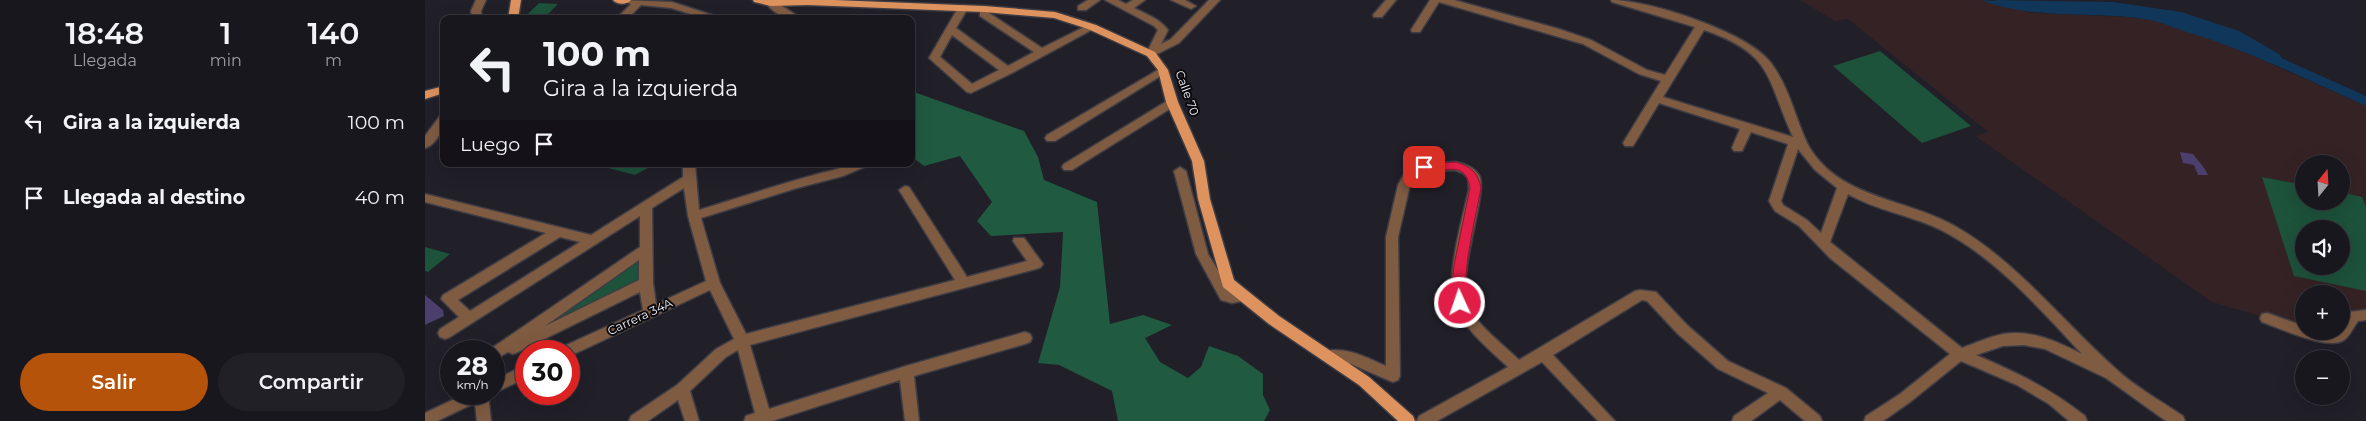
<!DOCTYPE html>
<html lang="es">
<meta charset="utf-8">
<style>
:root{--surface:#19171e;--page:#222027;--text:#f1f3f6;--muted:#9f9fa4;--line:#37363c;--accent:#b45309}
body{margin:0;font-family:Montserrat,sans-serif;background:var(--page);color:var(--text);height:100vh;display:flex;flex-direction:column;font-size:19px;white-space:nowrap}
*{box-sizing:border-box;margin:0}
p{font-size:16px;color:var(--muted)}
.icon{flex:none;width:28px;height:28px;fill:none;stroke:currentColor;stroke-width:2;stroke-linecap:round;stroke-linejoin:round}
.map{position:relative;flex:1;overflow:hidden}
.details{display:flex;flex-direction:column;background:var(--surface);width:425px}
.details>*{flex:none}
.guide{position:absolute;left:15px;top:15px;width:475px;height:152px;border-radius:10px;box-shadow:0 5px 20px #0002,0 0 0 1px var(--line);background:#19171e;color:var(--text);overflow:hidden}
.needle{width:32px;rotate:18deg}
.fabs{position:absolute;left:1870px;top:155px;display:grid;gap:10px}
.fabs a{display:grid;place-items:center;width:55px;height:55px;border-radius:50%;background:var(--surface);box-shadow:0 5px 20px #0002,0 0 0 1px var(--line);font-size:25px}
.speed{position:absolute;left:15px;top:340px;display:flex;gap:10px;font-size:25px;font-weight:700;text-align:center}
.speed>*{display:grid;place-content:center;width:65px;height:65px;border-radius:50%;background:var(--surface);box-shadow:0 5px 20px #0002,0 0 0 1px var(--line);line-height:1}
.speed small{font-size:12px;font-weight:400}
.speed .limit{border:8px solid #d22;background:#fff;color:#111}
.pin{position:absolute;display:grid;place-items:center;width:42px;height:42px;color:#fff;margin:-21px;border-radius:10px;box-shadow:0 2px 8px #0006}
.me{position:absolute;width:55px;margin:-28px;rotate:357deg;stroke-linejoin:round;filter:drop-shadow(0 0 4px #0008)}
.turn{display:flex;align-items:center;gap:18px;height:105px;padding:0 20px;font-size:22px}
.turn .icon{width:65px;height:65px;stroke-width:2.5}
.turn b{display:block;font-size:35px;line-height:42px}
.then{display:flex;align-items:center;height:48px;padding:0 20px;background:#0003;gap:10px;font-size:19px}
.eta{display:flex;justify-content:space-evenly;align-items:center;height:85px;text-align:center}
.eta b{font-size:30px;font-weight:600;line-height:35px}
.cta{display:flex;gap:10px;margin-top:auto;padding:10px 20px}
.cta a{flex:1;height:58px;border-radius:30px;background:var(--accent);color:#fff;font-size:20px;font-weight:600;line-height:58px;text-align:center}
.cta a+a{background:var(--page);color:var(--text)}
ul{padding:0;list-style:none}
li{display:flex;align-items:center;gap:15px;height:75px;padding:0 20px}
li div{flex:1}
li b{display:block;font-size:19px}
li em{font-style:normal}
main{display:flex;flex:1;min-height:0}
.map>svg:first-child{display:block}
.education{fill:#352225;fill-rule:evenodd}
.green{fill:#1d523b;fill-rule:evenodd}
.forest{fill:#205a41}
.water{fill:#103759}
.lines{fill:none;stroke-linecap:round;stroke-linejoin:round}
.river{fill:#103759;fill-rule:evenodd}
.building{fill:#4b3f6c}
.minor-casing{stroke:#3e3d45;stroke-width:3}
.major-casing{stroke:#3e3d45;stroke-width:3}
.minor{fill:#7f5b42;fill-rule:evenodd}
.major{fill:#de935e;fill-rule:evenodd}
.route{fill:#e11d48;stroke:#92132f}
.labels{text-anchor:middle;stroke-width:4;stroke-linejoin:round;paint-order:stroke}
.street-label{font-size:12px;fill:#f3f2f8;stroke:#0b0a0e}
</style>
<main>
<section class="details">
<div class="eta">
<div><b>18:48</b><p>Llegada</p></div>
<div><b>1</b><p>min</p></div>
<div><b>140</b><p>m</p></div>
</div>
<ul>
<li><svg class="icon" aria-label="left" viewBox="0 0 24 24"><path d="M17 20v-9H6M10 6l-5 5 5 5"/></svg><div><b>Gira a la izquierda</b></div><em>100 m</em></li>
<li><svg class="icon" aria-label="arrive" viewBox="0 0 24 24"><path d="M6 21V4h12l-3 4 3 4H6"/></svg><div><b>Llegada al destino</b></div><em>40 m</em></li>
</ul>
<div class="cta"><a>Salir</a><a>Compartir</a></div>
</section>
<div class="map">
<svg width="1941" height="421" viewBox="0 0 1941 421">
<rect width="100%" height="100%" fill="#211f28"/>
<path class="education" d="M1375,0H1556L1606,13L1703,17L1727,20L1785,39L1826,55L1941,106V315L1936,314L1915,336H1891L1842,318L1787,302L1550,136L1563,132L1423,19L1410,21ZM1879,164H1916V201H1879ZM1879,229H1916V266H1879ZM1879,294H1916V331H1879Z"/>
<path class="green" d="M114,3L133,4L118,19H98Z
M1455,51L1546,126L1497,143L1408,66Z
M168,164H230L210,175Z
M1837,177L1879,185V201H1916V192L1937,197L1941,207V291L1869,276ZM1879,229H1916V266H1879Z
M0,247L25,254L3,272L0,271Z
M221,249V283L69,357V354Z"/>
<path class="forest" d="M486,91L599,131L613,157L619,180L672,202L685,324L718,315L747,325L720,338L735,362L763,378L776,367L784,346L813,356L838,374V395L845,410L839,421H693L687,391L634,365L613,363L635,287L638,232L566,236L552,221L567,202L535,156L499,166L486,156Z"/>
<path class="water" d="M1556,0L1725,11L1756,17L1789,28L1941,96V106C1883,80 1826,52 1765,33C1752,29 1739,23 1725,20C1669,10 1611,21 1556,0Z"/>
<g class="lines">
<path class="river" d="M1570,0L1688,2L1756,12L1814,31L1854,54L1857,58L1854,62H1842L1802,39L1753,22L1688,12H1617L1572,3Z"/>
</g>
<path class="building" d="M1755,152L1768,154L1780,169L1783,175H1773L1769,165L1758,163Z
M0,295L18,310L19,316L0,325Z"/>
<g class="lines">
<defs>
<path id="minor" d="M51,0H61L56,11L57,19H47L46,11Z
M196,0L247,2L299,19H282L246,8L216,5L202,19H191L206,4Z
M346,0C351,2 372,15 376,19C361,19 350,15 341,3Z
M663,0H675L661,10H653V6Z
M680,0H693L701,4L708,0H720L709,8C721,14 735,19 743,30L736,44L746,39L784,0H795L754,43L726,57L721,54L733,30L729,26Z
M746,0H760L771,6L766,9Z
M961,0H971L957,17H949L948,15Z
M1005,0H1029L1134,29L1166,40L1222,70L1240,75L1270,27L1187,2L1186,0C1224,0 1323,32 1346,63C1364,87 1370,117 1382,143C1411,198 1479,198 1528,225C1592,261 1636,320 1690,368C1710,387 1736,401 1758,416L1760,421H1741L1681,378L1620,349L1599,345L1578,346L1551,355C1593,373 1624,388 1660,416L1662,421H1644L1624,404L1592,385L1536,361L1485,402L1458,421H1439L1441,416L1475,394L1525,354L1405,258L1374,226L1350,211L1344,201L1363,144L1326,132L1317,151H1309L1307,148L1315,129L1234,103L1208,146H1200L1198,143L1236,81L1214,74L1158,44L1014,2L995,32H987L986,30ZM1279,30C1349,54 1341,78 1368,137L1238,97ZM1373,149L1390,170L1412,188L1396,233L1382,220L1358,205L1356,201ZM1423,194C1452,211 1486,215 1516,230C1571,258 1615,309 1657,354C1632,342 1607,329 1578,334C1564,337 1550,343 1537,348L1405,242Z
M538,5L543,8L531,28L583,66L609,52L555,16V7H563L564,13L617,48L663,25L667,24L672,27L587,73L546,93L542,92L504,58L533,8ZM527,35L574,70L547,84L515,57Z
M738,67L743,70L742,72L630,141H622L620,138L622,135Z
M747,98L753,102L751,105L647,170H639L637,167L639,164Z
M19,115C19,127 13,144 0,148V136L15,116Z
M1031,162C1040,164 1049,167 1054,175C1064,192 1031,273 1043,304C1050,324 1079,345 1094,360L1210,291L1215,290L1231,292L1262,325L1303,361L1361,388L1395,416L1397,421H1380L1355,400L1326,421H1307L1309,416L1343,393L1293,369L1252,333L1222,301L1217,300L1128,355L1190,421H1173L1117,362L1012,421H992L994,416L1083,367C1064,349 1041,331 1030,306C1019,282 1038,216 1044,189L1043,178L1038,173L1030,170L1001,171L990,177L985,185L973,237L975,376L973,380L968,382L963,380L926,364L898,360L896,356L898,352C919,345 942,358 961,366V237L973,185L981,171L995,164Z
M258,164H270L274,210C316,197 358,183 400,172C415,169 426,163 441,164L439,167L418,176L372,188L276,218L295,283L321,334L530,280L474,190L480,186L484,187L542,277L602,261L588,241L589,238H599L618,264L616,267L611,269L325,345L344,409L481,366L600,332L605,334L607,338L605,342L600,344L489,376L494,421H480L475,380L347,421H319L321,416L330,413L313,350L301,357L265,391L274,421H260L253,400L223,421H204L206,416L252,385L291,349L309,339L285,290L147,355L144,356V351H135L137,347L218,310L215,292L93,352L88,354L83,352L69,360V351L64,350L215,247V216L25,337L20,339L15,337L13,333L15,329L34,317L16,299L18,295L121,233L0,202V194L166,235L258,177ZM259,188L263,216L281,281L231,304L228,283L227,208ZM135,237L155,242L45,311L33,300ZM214,260V280L120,326Z
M755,167L761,171L783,254L806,292H824L826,296L824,300L807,303L796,300L771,254L749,171Z
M1941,310V320L1933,321C1929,326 1925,336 1919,340C1904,351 1854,328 1837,322L1835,318L1837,314L1842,313L1879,326V331H1916V323L1924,312Z
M101,365V378L69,393V380Z
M40,394H63L66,421H52L50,403L12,421H0V413Z"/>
<path id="major" d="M86,0H96L93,19H83Z
M188,0H206C202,5 192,5 188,0Z
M328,0H409L559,6L630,12L671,25L730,52L743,70L753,102L779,161L785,199L809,280L854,316L944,377L988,416L990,421H973L934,385L844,324L798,287L773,199L767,161L741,102L733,70L722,56L663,29L629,18L559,12L383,5L346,6L329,2Z
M19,86V93L0,99V91Z"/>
</defs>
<use href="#minor" class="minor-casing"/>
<use href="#major" class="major-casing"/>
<use href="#minor" class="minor"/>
<use href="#major" class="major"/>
</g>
<path class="route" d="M1031,162C1046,167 1053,172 1056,188C1049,226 1038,265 1041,303L1035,308L1029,303L1027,284L1029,265L1045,188C1039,151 1007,183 993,167L999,164Z"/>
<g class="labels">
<g class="street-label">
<text transform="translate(762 93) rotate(70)" y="4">Calle 70</text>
<text transform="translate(215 317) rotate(-25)" y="4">Carrera 34A</text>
</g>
</g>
</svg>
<div class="fabs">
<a><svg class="needle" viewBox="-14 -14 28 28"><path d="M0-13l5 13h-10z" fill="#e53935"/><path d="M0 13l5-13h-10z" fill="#9f9fa4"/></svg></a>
<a><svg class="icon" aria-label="sound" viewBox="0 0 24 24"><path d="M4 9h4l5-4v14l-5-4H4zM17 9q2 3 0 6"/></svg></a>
<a>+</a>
<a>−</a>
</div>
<div class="speed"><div>28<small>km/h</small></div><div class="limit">30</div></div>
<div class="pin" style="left:999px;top:167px;background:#d93025"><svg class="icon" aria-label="arrive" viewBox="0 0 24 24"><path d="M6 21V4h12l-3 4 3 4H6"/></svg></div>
<svg class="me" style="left:1035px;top:303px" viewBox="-20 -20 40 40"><circle r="17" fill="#e11d48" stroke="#fff" stroke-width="3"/><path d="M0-11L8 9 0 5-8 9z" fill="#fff"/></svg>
<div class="guide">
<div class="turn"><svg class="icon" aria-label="left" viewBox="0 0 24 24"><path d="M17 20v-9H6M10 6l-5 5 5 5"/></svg><div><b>100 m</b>Gira a la izquierda</div></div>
<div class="then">Luego<svg class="icon" aria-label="arrive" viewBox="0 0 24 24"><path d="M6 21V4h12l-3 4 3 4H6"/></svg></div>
</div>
</div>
</main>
